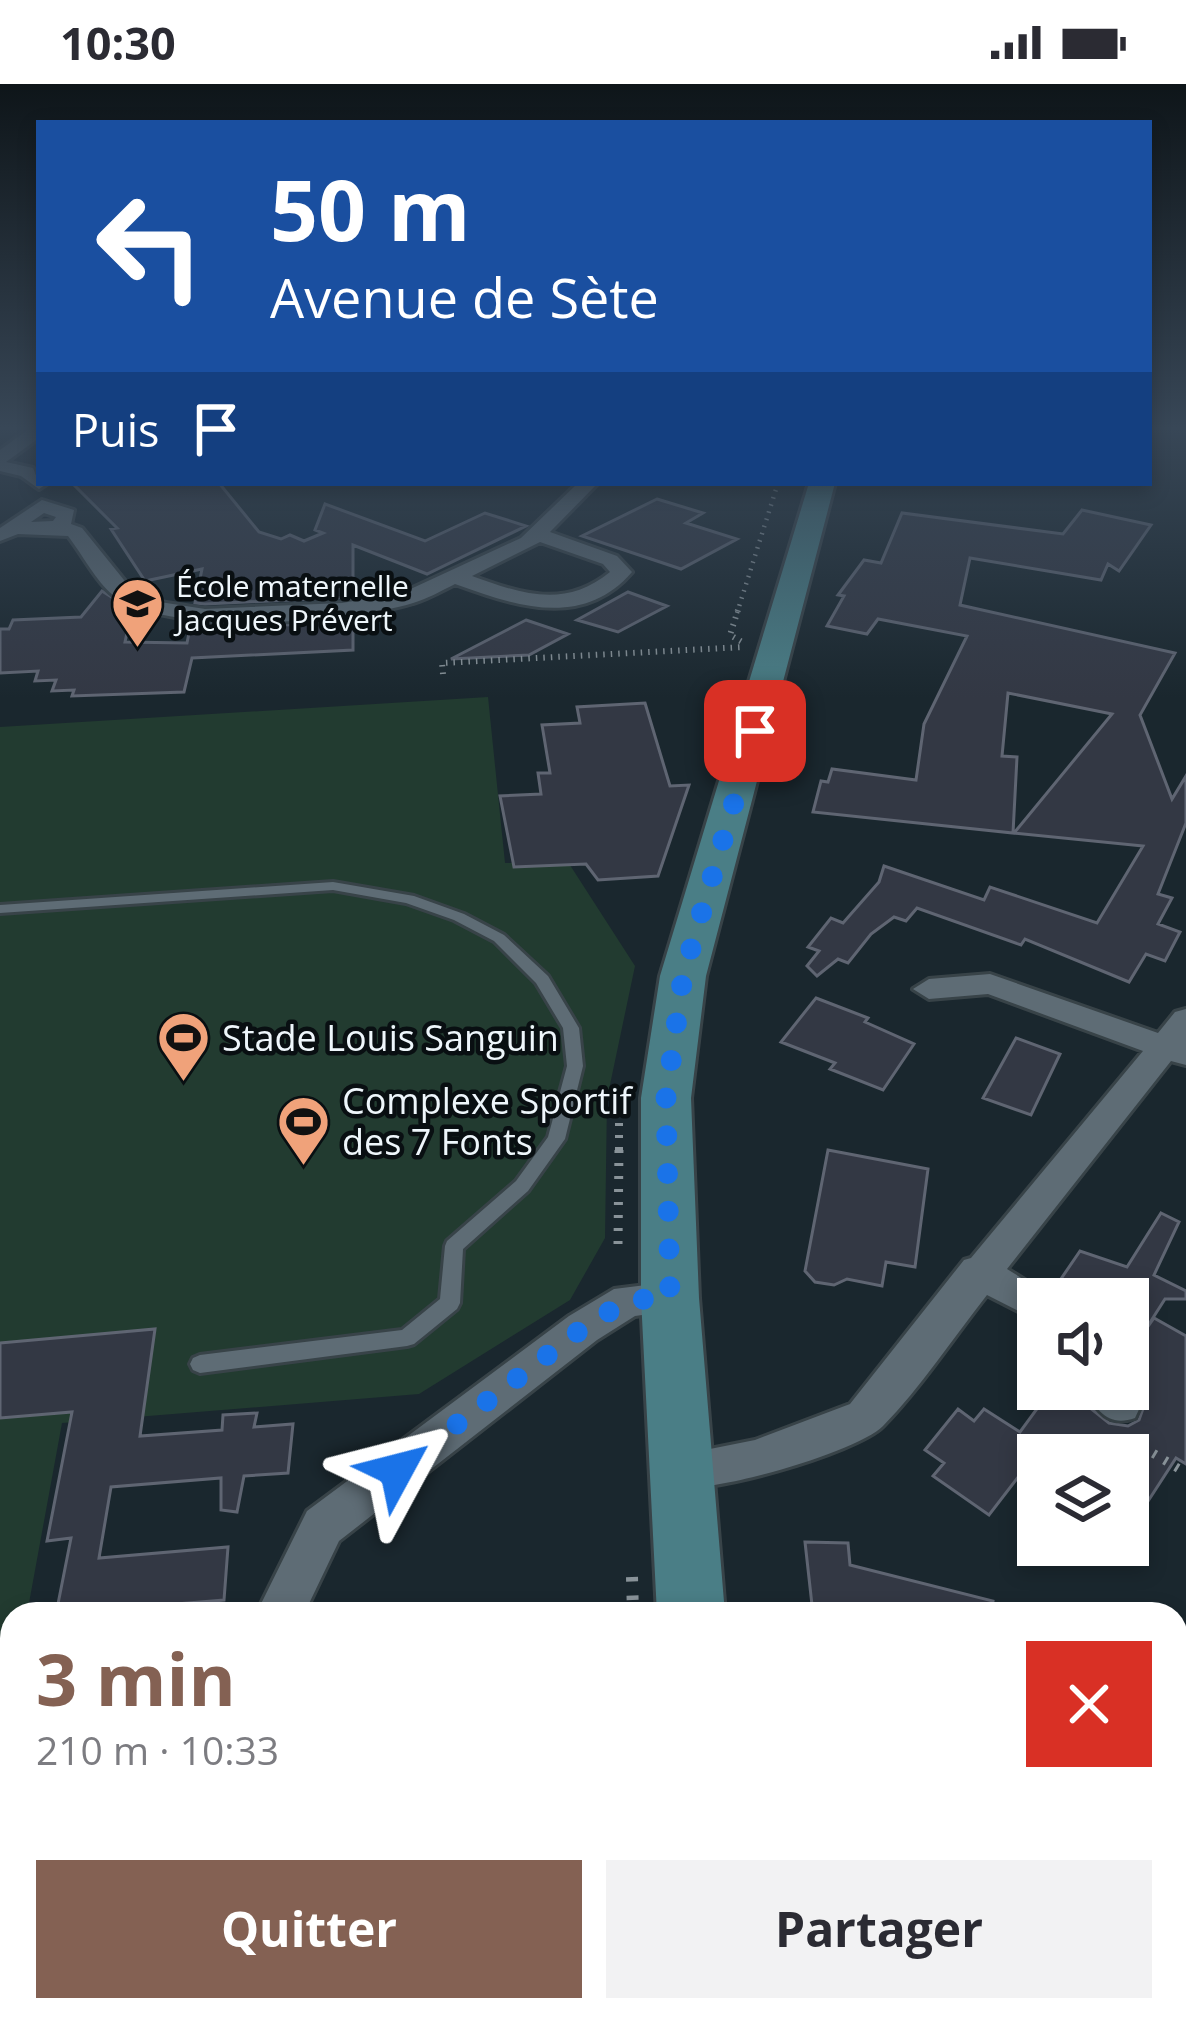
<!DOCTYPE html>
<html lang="fr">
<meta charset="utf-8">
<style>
:root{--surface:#fff;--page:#f2f2f3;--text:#2b2b33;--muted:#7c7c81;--accent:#846153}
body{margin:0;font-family:"Open Sans",sans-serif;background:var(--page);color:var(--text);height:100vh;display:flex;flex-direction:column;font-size:45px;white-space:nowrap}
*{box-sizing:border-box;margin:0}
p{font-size:39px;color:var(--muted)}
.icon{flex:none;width:66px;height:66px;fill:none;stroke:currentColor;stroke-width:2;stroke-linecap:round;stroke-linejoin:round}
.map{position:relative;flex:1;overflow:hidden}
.sheet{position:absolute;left:0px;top:1518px;width:1188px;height:420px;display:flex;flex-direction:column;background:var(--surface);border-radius:36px 36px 0 0;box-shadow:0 6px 18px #0003}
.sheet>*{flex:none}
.guide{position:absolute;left:36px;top:36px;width:1116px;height:366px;border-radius:0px;box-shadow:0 6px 18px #0003;background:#1a4fa0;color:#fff;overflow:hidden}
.fabs{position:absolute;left:1017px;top:1194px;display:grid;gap:24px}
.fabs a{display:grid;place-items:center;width:132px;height:132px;border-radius:0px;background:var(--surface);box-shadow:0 6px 18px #0003;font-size:60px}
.pin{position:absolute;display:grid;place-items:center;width:102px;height:102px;color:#fff;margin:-51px;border-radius:24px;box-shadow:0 6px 18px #0006}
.me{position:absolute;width:132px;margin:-66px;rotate:52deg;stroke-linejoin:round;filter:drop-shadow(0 0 9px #0008)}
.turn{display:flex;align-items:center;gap:42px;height:252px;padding:0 36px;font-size:54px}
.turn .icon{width:156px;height:156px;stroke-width:2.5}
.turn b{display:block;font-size:84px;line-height:102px}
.then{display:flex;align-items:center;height:114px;padding:0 36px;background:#0003;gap:24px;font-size:45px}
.round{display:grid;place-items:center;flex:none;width:126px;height:126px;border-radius:0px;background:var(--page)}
.headline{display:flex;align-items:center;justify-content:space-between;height:204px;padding:0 36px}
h1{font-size:72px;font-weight:700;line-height:90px;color:var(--accent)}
.action{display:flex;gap:24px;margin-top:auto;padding:24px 36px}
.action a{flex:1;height:138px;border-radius:0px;background:var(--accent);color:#fff;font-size:48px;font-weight:700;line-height:138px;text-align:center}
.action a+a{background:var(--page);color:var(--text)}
.status{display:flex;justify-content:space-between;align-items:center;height:84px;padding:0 60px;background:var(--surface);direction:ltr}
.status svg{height:33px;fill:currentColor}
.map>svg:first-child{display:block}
.green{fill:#223b30}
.building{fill:#333844;stroke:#5f6572;stroke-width:3}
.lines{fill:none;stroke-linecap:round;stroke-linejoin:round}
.service-casing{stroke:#384348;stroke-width:6}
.minor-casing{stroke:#384348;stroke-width:6}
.secondary-casing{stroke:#384348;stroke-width:6}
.path-far4{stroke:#899399;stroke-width:4.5;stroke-dasharray:1.5 6;stroke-linecap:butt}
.path-far3{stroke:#899399;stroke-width:6;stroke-dasharray:1.5 6;stroke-linecap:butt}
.path-far2{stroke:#899399;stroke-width:8;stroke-dasharray:3 9;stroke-linecap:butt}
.path-far1{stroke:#899399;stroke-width:9;stroke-dasharray:3 10;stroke-linecap:butt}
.path{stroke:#899399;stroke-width:12;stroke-dasharray:4.5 14;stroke-linecap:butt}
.service{fill:#5e6c75;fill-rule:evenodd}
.minor{fill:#5e6c75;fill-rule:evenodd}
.secondary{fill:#4a7e86;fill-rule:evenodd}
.route{stroke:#1a73e8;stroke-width:21;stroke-dasharray:0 37.8}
.labels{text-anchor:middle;stroke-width:9;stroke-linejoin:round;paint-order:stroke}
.far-poi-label{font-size:30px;fill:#eef6fb;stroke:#090f12;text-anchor:start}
.poi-label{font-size:36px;fill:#eef6fb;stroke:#090f12;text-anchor:start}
</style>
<div class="status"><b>10:30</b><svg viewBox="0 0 49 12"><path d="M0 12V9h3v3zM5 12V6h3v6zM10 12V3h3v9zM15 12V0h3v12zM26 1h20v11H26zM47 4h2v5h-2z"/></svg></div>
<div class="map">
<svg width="1186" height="1938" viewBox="0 0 1186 1938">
<rect width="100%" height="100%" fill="#1a272e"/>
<path class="green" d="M488,613L505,779L568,778L635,882L607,1015L605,1154L570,1216L419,1310L62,1339L27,1530H12V1614L0,1680V643Z"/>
<path class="building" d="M72,399H219L259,448L281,455L290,451L304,457L323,449L315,446L325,420L425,457L485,429L526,442L427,490L353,461V513L205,520L195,519L202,485L145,497L111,445L117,444Z
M657,415L703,429L686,439L737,455L681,485L582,452Z
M1082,426L1151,441L1119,487L1108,480L1101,496L970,474L960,521L1175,569L1140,631L1172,715L1186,692V739L1158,810L1172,814L1158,840L1180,848L1165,877L1146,870L1129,898L1025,855L1021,861L917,824L906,837L894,833L871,850L848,879L838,875L817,892L807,882L819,867L808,863L831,834L843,839L879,798L884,782L984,816L990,803L1097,839L1143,762L1014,749L1112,630L1008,609L1002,672L1017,673L1013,749L813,728L821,697L828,698L832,685L916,696L924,640L967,552L878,535L867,550L827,542L844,512L838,511L864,476L881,479L902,429L1063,450Z
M102,507L132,526L125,558L187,559L191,539L259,543L353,536V566L192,574L184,608L72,612L74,606L52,607L56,596L35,597L38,587L0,589V545H9L13,536L81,533Z
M628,508L667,522L618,548L577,536Z
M526,536L568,550L529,571L451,575Z
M645,619L670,702L689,701L658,792L598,796L586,780L514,783L500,712L541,710L538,689H550L542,641L580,639L577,623Z
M816,914L868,934L865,938L914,960L883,1006L830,985L835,979L781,958Z
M1016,954L1060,970L1031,1031L983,1014Z
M828,1066L928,1085L915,1183L886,1178L882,1202L847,1195L834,1201L815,1198L805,1187Z
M1161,1129L1179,1138L1154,1191L1186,1207V1215H1165L1142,1251L1154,1234L1186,1252V1380L1176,1374L1128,1448V1371H1035L989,1431L933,1392L944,1379L925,1366L958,1325L974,1337L984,1325L1020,1348L1047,1311L1060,1320L1069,1307L1109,1339L1128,1342L1139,1336L1145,1319L1128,1296V1215H1059L1052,1208L1080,1167L1127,1183Z
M155,1245L140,1352L222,1346L223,1331L257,1329L254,1343L293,1340L288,1389L244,1392L237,1428L221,1426V1394L111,1403L99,1474L228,1463L224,1516L56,1530L71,1454L47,1457L72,1328L0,1334V1259Z
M805,1458L848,1459L850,1481L993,1517L991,1530H813Z"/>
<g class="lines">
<defs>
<path id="service" d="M333,798L414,812L464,830L504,851L548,892L579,944L583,982L565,1055L528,1107L463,1165L460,1219L457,1225L414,1260L407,1262L200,1289L193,1286L190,1280L193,1274L200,1271L402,1246L440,1215L445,1162L447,1157L516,1097L548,1053L567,982L563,944L536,899L494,857L454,836L406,819L333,806L0,829V821Z
M0,1822L12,1827V1855L0,1850Z"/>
<path id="minor" d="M32,343H39V354L6,378L33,384L39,399H48L39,405L21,392L0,387V366Z
M578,399H598L550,448L617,472L632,488C583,545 516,522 455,500C441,507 427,515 413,519C349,539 167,553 113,511C96,497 82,470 68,452L18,450L0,457V444L42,416L74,426L71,440L82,444L128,501L160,518L205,525L342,519L402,509L521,454ZM44,429L56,433L53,437L31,438ZM540,458L603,480L610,488C565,525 522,510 472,492Z
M990,890L1158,949L1175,928L1186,925V981L1171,977L1007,1185L1055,1215H1038V1237L987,1211C953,1254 921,1303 883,1342C858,1368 699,1415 665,1402L658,1388L665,1374L755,1356L850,1320L964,1176L971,1174L1143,967L988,910L929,915L913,905L929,895Z
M670,1198L684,1203L690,1214L684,1225L635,1232L597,1256L339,1457L304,1530H256L307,1427L569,1232L614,1205Z
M1128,1300L1141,1321L1135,1334C1109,1343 1097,1328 1086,1305H1128Z
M1176,1697L1186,1700V1752L1176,1749Z
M55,1926H114L109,1938H50Z"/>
<path id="secondary" d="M809,399H835L706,892L691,1014L699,1214L725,1530H657L641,1214V1014L660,892Z
M676,1926H760L761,1938H677Z"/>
</defs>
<use href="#service" class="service-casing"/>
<use href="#minor" class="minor-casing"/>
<use href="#secondary" class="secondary-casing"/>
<path class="path-far4" d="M737,529L778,399"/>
<path class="path-far3" d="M738,526L730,551L742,558
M443,590L442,579L744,563"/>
<path class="path-far2" d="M619,1066V1008"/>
<path class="path-far1" d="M618,1160L619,1063
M1131,1356L1186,1389"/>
<path class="path" d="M632,1493L633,1530
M645,1926L646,1938
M1037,1926L1050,1938"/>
<use href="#service" class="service"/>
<use href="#minor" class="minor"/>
<use href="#secondary" class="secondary"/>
</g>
<linearGradient id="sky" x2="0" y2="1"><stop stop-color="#0e1519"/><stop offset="0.56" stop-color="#384757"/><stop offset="1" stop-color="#384757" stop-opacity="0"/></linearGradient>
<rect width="1186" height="614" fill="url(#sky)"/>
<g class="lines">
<path class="route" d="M397,1386L583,1244L628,1216L670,1214L666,1014L683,892L755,647"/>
</g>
<defs>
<symbol id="school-pin" viewBox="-11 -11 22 30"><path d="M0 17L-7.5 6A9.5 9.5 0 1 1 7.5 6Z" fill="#f0a27a" stroke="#090f12"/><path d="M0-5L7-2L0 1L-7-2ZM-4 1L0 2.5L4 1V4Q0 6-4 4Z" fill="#111"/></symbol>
<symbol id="stadium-pin" viewBox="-11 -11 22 30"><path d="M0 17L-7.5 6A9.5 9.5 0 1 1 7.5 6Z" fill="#f0a27a" stroke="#090f12"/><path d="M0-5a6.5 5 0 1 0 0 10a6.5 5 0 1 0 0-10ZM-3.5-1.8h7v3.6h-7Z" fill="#111"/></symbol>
</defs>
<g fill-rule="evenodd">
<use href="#school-pin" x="108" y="490" width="59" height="81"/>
<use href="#stadium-pin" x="154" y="924" width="59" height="81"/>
<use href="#stadium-pin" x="274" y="1008" width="59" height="81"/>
</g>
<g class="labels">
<g class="far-poi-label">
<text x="176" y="513">École maternelle<tspan x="176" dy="34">Jacques Prévert</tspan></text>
</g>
<g class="poi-label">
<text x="222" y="967">Stade Louis Sanguin</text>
<text x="342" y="1030">Complexe Sportif<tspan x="342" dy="41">des 7 Fonts</tspan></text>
</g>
</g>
</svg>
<div class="fabs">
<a><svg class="icon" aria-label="sound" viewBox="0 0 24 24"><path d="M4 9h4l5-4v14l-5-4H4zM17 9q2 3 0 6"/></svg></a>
<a><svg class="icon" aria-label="layers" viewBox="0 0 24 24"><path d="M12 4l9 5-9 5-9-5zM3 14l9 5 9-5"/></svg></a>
</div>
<div class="pin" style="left:755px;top:647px;background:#d93025"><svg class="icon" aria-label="arrive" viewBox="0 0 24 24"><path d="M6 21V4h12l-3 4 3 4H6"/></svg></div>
<svg class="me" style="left:397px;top:1386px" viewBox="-20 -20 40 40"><path d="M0-17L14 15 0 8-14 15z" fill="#1a73e8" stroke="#fff" stroke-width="4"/></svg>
<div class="guide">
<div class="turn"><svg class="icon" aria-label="left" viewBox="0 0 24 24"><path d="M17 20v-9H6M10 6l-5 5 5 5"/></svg><div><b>50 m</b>Avenue de Sète</div></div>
<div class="then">Puis<svg class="icon" aria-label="arrive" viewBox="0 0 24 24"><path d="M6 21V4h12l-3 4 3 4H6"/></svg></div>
</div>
<section class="sheet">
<div class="headline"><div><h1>3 min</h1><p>210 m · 10:33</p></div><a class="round" style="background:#d93025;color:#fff"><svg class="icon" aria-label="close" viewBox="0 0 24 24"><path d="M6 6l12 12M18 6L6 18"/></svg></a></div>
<div class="action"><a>Quitter</a><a>Partager</a></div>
</section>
</div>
